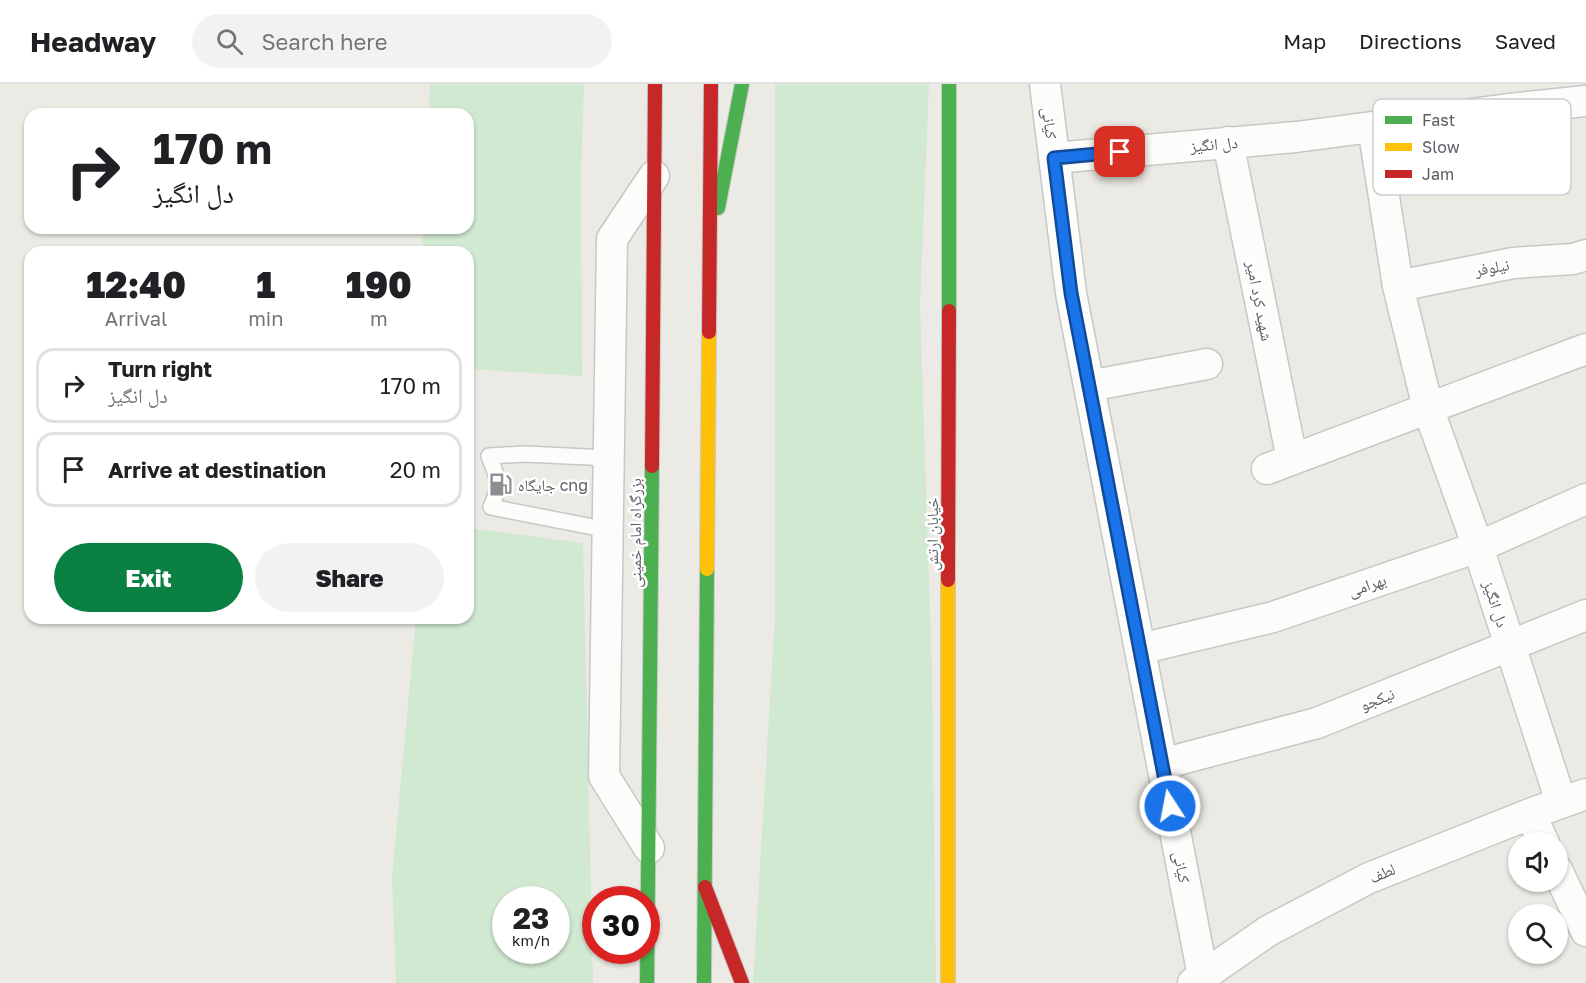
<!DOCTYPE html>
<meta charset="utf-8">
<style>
:root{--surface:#fff;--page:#f2f2f2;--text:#202124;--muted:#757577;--line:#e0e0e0;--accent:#0b8043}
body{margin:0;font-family:"Golos Text","Noto Naskh Arabic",sans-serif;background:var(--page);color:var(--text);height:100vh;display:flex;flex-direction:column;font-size:22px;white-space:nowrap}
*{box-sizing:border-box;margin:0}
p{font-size:20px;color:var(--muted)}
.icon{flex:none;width:33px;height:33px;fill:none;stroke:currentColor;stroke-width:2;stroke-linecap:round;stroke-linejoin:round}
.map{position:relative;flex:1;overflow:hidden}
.drawer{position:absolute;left:24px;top:162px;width:450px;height:378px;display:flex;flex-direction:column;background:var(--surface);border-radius:18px;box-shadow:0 2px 4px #0004}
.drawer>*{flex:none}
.banner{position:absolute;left:24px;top:24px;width:450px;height:126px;border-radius:18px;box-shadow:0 2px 4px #0004;background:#fff;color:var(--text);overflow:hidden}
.controls{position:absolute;left:1508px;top:748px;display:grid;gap:12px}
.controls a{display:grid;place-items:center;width:60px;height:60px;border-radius:50%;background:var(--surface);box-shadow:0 2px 4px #0004;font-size:30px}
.speed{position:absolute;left:492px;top:802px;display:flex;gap:12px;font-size:30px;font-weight:700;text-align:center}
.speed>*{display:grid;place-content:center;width:78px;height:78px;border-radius:50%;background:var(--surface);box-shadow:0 2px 4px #0004;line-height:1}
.speed small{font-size:15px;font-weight:400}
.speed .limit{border:9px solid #d22;background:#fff;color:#111}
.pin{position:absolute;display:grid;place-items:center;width:51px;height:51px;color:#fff;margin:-26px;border-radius:12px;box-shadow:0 3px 9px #0006}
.me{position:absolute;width:66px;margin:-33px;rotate:349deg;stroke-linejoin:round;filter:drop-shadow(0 0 4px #0008)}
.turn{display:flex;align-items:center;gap:21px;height:126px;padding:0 30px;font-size:27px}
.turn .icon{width:78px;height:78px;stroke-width:2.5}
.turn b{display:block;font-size:42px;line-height:51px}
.eta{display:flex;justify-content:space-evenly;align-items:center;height:102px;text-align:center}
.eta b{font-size:36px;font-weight:800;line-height:42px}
.cta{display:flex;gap:12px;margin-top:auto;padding:12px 30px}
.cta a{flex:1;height:69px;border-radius:36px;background:var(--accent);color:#fff;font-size:24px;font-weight:800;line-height:69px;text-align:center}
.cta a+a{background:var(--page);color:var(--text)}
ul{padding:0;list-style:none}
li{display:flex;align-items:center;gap:18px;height:75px;margin:0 12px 9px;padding:0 18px;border:3px solid var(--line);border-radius:18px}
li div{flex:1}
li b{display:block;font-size:22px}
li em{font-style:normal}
header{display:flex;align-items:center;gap:36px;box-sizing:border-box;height:84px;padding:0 30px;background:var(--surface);border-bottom:2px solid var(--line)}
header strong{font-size:28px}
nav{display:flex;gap:33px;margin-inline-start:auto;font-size:21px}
.search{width:420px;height:54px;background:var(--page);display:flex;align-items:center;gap:15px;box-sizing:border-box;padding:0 21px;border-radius:33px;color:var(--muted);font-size:22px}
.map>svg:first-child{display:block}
.green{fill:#d1e8d1;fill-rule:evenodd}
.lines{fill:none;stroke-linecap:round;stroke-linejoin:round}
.lane-casing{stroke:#c7c8c6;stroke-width:18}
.street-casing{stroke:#c7c8c6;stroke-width:33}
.fast-casing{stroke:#c8c9c8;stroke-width:16}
.slow-casing{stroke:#c8c9c8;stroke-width:16}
.jam-casing{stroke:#c8c9c8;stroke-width:16}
.lane{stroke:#fcfcfb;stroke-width:15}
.street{stroke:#fcfcfb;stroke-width:30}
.fast{stroke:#4caf50;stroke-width:14}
.slow{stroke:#ffc107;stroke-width:14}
.jam{stroke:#c62828;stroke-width:14}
.route-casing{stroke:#114b97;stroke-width:15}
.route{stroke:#1a73e8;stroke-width:10}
.labels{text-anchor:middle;stroke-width:5;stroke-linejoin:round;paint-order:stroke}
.street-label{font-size:16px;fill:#5a5d63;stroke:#fff}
.poi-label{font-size:16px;fill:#5a5d63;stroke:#fff;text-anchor:start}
.key{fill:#fff;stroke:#ceced0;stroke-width:1.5}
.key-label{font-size:16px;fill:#5a5d63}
</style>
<header>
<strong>Headway</strong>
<div class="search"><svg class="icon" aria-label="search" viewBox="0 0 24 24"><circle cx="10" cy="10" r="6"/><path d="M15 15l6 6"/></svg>Search here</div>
<nav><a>Map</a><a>Directions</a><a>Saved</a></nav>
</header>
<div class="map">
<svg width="1586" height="899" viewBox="0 0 1586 899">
<rect width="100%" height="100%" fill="#ebeae4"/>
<path class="green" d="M430,0H584L581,92L582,292L468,285V168H422L423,144H468V30H429Z
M775,0H929L920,220L932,589L936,899H753L775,533Z
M468,444L583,459L593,899H396L392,793L416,534H468ZM506,816H556V867H506Z"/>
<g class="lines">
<defs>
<path id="lane" d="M608,446L491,423L500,401L489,372L525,370L609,374"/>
<path id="street" d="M1045,0L1071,209L1203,892
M1373,43L1398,202L1428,324L1478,463L1561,718
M1228,58L1292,375
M1054,74L1296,53L1509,25L1586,17
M1398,202L1513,179L1573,175L1586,171
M1089,302L1207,280
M1267,385L1586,265
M1140,565L1273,533L1478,463L1586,415
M1162,680L1317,639L1586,531
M1530,730L1544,759
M649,764L604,692L612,155L654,92
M1557,786L1586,847
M1193,899L1268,847L1369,794L1530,730L1586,710"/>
<path id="fast" d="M718,124L742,0
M949,227V0
M647,899L652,382
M704,899L707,485"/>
<path id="slow" d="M707,485L709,248
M948,899V496"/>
<path id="jam" d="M709,248L711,0
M652,382L655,0
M948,496L949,227
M705,803L742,899"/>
</defs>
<use href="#lane" class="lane-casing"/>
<use href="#street" class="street-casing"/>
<use href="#fast" class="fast-casing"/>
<use href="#slow" class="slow-casing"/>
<use href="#jam" class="jam-casing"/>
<use href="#lane" class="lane"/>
<use href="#street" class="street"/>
<use href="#fast" class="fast"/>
<use href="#slow" class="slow"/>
<use href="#jam" class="jam"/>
</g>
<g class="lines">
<defs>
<path id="route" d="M1120,68L1054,74L1071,209L1170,722"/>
</defs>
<use href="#route" class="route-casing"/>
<use href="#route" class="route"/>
</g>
<defs>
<symbol id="fuel-bare" viewBox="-9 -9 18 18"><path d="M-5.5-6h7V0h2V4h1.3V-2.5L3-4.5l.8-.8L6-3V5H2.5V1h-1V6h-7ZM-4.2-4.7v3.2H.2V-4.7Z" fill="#8d8e90" stroke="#fff" stroke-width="2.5" paint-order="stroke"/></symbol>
</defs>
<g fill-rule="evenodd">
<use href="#fuel-bare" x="484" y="384" width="33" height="33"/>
</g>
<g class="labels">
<g class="street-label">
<text transform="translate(1050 39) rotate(83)" y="6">کیانی</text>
<text transform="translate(1214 60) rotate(-5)" y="6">دل انگیز</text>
<text transform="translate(1492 183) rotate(-10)" y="6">نیلوفر</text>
<text transform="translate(1260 217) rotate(79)" y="6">شهید کرد امیر</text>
<text transform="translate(635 449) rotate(-90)" y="6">بزرگراه امام خمینی</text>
<text transform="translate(932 450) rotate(-90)" y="6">خیابان ارتش</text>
<text transform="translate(1367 501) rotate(-19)" y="6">بهرامی</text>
<text transform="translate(1496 520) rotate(72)" y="6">دل انگیز</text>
<text transform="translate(1377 615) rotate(-22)" y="6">نیکجو</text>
<text transform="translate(1182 783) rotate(79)" y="6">کیانی</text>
<text transform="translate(1382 789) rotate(-23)" y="6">لطف</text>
</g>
<g class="poi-label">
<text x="518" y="407">جایگاه cng</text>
</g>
</g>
<rect x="1373" y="15" width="198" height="96" rx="9" class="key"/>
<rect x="1385" y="32" width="27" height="8" fill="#4caf50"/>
<rect x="1385" y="59" width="27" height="8" fill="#ffc107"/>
<rect x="1385" y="86" width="27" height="8" fill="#c62828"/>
<g class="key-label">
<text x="1422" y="42">Fast</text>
<text x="1422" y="69">Slow</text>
<text x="1422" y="96">Jam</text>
</g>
</svg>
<div class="controls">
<a><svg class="icon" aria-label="sound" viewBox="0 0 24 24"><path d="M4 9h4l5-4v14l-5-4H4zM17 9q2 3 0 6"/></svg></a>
<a><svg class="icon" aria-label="search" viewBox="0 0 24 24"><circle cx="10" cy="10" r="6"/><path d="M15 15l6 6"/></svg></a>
</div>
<div class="speed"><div>23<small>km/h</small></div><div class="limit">30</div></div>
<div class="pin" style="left:1120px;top:68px;background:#d93025"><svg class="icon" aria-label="arrive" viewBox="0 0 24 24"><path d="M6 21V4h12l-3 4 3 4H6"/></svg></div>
<svg class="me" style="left:1170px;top:722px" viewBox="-20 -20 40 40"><circle r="17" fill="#1a73e8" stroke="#fff" stroke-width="3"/><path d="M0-11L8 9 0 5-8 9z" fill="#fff"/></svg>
<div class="banner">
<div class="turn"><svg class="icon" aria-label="right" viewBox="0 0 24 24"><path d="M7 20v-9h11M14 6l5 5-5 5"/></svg><div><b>170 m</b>دل انگیز</div></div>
</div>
<section class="drawer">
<div class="eta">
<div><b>12:40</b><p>Arrival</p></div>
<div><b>1</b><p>min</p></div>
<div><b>190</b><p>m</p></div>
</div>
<ul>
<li><svg class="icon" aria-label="right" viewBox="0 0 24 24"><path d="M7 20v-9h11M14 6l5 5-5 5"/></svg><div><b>Turn right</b><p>دل انگیز</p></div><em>170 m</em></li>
<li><svg class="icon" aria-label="arrive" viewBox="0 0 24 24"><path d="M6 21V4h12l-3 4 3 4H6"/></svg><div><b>Arrive at destination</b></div><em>20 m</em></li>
</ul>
<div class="cta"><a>Exit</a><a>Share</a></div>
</section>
</div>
